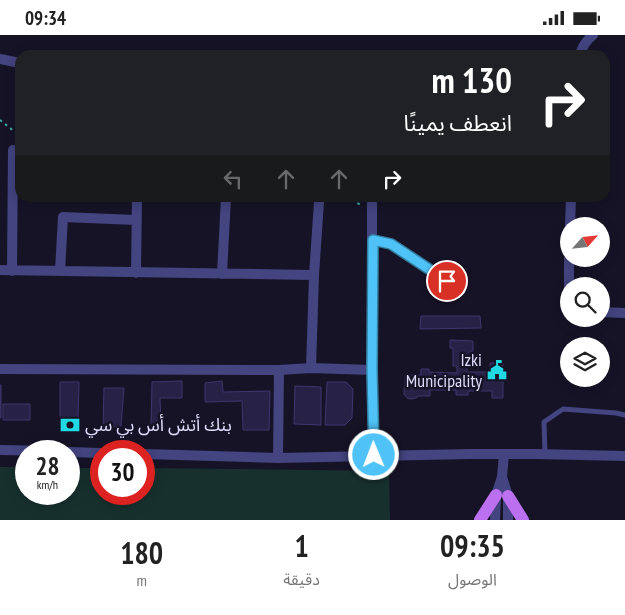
<!DOCTYPE html>
<html lang="ar">
<meta charset="utf-8">
<style>
:root{--surface:#fff;--page:#f6f6f6;--text:#222;--muted:#767676}
body{margin:0;font-family:"PT Sans Narrow","Noto Sans Arabic",sans-serif;background:var(--page);color:var(--text);direction:rtl;height:100vh;display:flex;flex-direction:column;font-size:19px;white-space:nowrap}
*{box-sizing:border-box;margin:0}
p{font-size:16px;color:var(--muted)}
.icon{flex:none;width:28px;height:28px;fill:none;stroke:currentColor;stroke-width:2;stroke-linecap:round;stroke-linejoin:round}
.map{position:relative;height:485px;overflow:hidden;direction:ltr}
.details{display:flex;flex-direction:column;background:var(--surface);flex:1}
.details>*{flex:none}
.guide{position:absolute;left:15px;top:15px;width:595px;height:152px;border-radius:15px;box-shadow:0 2px 12px #0003;direction:rtl;background:#202124;color:#fff;overflow:hidden}
.needle{width:32px;rotate:63deg}
.tools{position:absolute;left:560px;top:182px;display:grid;gap:10px}
.tools a{display:grid;place-items:center;width:50px;height:50px;border-radius:50%;background:var(--surface);box-shadow:0 2px 12px #0003;font-size:25px}
.speed{position:absolute;left:15px;top:405px;display:flex;gap:10px;font-size:25px;font-weight:700;text-align:center}
.speed>*{display:grid;place-content:center;width:65px;height:65px;border-radius:50%;background:var(--surface);box-shadow:0 2px 12px #0003;line-height:1}
.speed small{font-size:12px;font-weight:400}
.speed .limit{border:8px solid #d22;background:#fff;color:#111}
.pin{position:absolute;display:grid;place-items:center;width:42px;height:42px;color:#fff;margin:-21px;border:2px solid #fff;border-radius:50%;box-shadow:0 1px 5px #0007}
.me{position:absolute;width:55px;margin:-28px;rotate:359deg;stroke-linejoin:round;filter:drop-shadow(0 0 4px #0008)}
.turn{display:flex;align-items:center;gap:18px;height:105px;padding:0 15px;font-size:22px}
.turn .icon{width:65px;height:65px;stroke-width:2.5}
.turn b{display:block;font-size:35px;line-height:42px}
.lanes{display:flex;align-items:center;height:48px;padding:0 15px;background:#0003;justify-content:center;gap:25px;direction:ltr}
.lanes .off{opacity:.35}
.eta{display:flex;justify-content:space-evenly;align-items:center;height:85px;text-align:center}
.eta b{font-size:30px;font-weight:700;line-height:35px}
.status{display:flex;justify-content:space-between;align-items:center;height:35px;padding:0 25px;background:var(--surface);direction:ltr}
.status svg{height:14px;fill:currentColor}
.map>svg:first-child{display:block}
.green{fill:#17302e}
.building{fill:#272146;stroke:#3f366f}
.lines{fill:none;stroke-linecap:round;stroke-linejoin:round}
.path{stroke:#3eada2;stroke-width:2;stroke-dasharray:2.5 4;stroke-linecap:butt}
.lane{stroke:#434480;stroke-width:5}
.street{stroke:#434480;stroke-width:10}
.primary{stroke:#ba70ef;stroke-width:12}
.route-casing{stroke:#337fa1;stroke-width:12}
.route{stroke:#4fc3f7;stroke-width:9}
.labels{text-anchor:middle;stroke-width:5;stroke-linejoin:round;paint-order:stroke}
.poi-label{font-size:18px;fill:#dfddfb;stroke:#161327;text-anchor:end}
</style>
<div class="status"><b>09:34</b><svg viewBox="0 0 49 12"><path d="M0 12V9h3v3zM5 12V6h3v6zM10 12V3h3v9zM15 12V0h3v12zM26 1h20v11H26zM47 4h2v5h-2z"/></svg></div>
<div class="map">
<svg width="625" height="485" viewBox="0 0 625 485">
<rect width="100%" height="100%" fill="#161327"/>
<path class="green" d="M0,432H26V459H69V433H101V459H144V433L389,436L390,485H0Z"/>
<path class="building" d="M421,281H480L481,293L420,294Z
M450,305L473,306V317L471,316V331L467,330V337H490V328H503V363H492V356H468V360H456V355H430V361H418L416,363L411,364L407,363L404,359L405,340H421V334H429V337L457,338V331H453V313H450Z
M182,346V363H160L161,392H151L152,347Z
M222,346L223,357L270,356L269,395H243L242,366L205,367V348Z
M60,347H79L78,384L60,385Z
M327,347H346L353,354L352,383L345,390H325Z
M0,350H1V383H0Z
M295,351L321,352V390L294,389Z
M104,353H124L121,391L103,393Z
M3,369H30V385H3Z"/>
<g class="lines">
<path class="path" d="M0,85L20,101
M346,162L361,170"/>
<path class="lane" d="M545,419L544,387L563,374L616,378L625,380"/>
<path class="street" d="M580,20C582,12 587,5 593,0
M0,24L20,28
M372,162V335L374,420
M570,191L571,162
M373,205L391,209L461,255
M0,235L314,240
M12,236L13,115
M60,236L63,182L136,185
M136,238L137,162
M222,239L226,162
M569,256V224
M601,277L625,278
M311,333L314,240L319,167
M0,334L279,335L311,333L372,335
M0,415L50,416
M69,417L101,418
M144,419L278,423L470,419H536L625,421
M278,423L279,335
M502,442L508,461V485
M495,485L496,460L502,442L504,419"/>
<path class="primary" d="M508,461L523,485
M480,485L496,460"/>
</g>
<g class="lines">
<defs>
<path id="route" d="M374,420L372,335L373,205L391,209L447,246"/>
</defs>
<use href="#route" class="route-casing"/>
<use href="#route" class="route"/>
</g>
<defs>
<symbol id="civic-bare" viewBox="-9 -9 18 18"><path d="M-.6-6.5H3V-4.5H.6V-3L4-1V1h2V6H-6V1h2V-1L-.6-3ZM-1.2 2.5V6h2.4V2.5Z" fill="#1fdae5" stroke="#161327" stroke-width="2.5" paint-order="stroke"/></symbol>
<symbol id="bank-bare" viewBox="-9 -9 18 18"><path d="M-6-4H6V4H-6ZM0-2.3a2.3 2.3 0 1 0 0 4.6a2.3 2.3 0 1 0 0-4.6Z" fill="#1fdae5" stroke="#161327" stroke-width="2.5" paint-order="stroke"/></symbol>
</defs>
<g fill-rule="evenodd">
<use href="#civic-bare" x="483" y="321" width="28" height="28"/>
<use href="#bank-bare" x="56" y="376" width="28" height="28"/>
</g>
<g class="labels">
<g class="poi-label">
<text x="482" y="331">Izki<tspan x="482" dy="21">Municipality</tspan></text>
<text x="85" y="396" text-anchor="start">بنك أتش أس بي سي</text>
</g>
</g>
</svg>
<div class="tools">
<a><svg class="needle" viewBox="-14 -14 28 28"><path d="M0-13l5 13h-10z" fill="#e53935"/><path d="M0 13l5-13h-10z" fill="#767676"/></svg></a>
<a><svg class="icon" aria-label="search" viewBox="0 0 24 24"><circle cx="10" cy="10" r="6"/><path d="M15 15l6 6"/></svg></a>
<a><svg class="icon" aria-label="layers" viewBox="0 0 24 24"><path d="M12 4l9 5-9 5-9-5zM3 14l9 5 9-5"/></svg></a>
</div>
<div class="speed"><div>28<small>km/h</small></div><div class="limit">30</div></div>
<div class="pin" style="left:447px;top:246px;background:#d93025"><svg class="icon" aria-label="arrive" viewBox="0 0 24 24"><path d="M6 21V4h12l-3 4 3 4H6"/></svg></div>
<svg class="me" style="left:374px;top:420px" viewBox="-20 -20 40 40"><circle r="17" fill="#4fc3f7" stroke="#fff" stroke-width="3"/><path d="M0-11L8 9 0 5-8 9z" fill="#fff"/></svg>
<div class="guide">
<div class="turn"><svg class="icon" aria-label="right" viewBox="0 0 24 24"><path d="M7 20v-9h11M14 6l5 5-5 5"/></svg><div><b>130 m</b>انعطف يمينًا</div></div>
<div class="lanes"><svg class="icon off" aria-label="left" viewBox="0 0 24 24"><path d="M17 20v-9H6M10 6l-5 5 5 5"/></svg><svg class="icon off" aria-label="ahead" viewBox="0 0 24 24"><path d="M12 20V5M6 11l6-6 6 6"/></svg><svg class="icon off" aria-label="ahead" viewBox="0 0 24 24"><path d="M12 20V5M6 11l6-6 6 6"/></svg><svg class="icon" aria-label="right" viewBox="0 0 24 24"><path d="M7 20v-9h11M14 6l5 5-5 5"/></svg></div>
</div>
</div>
<section class="details">
<div class="eta">
<div><b>09:35</b><p>الوصول</p></div>
<div><b>1</b><p>دقيقة</p></div>
<div><b>180</b><p>m</p></div>
</div>
</section>
